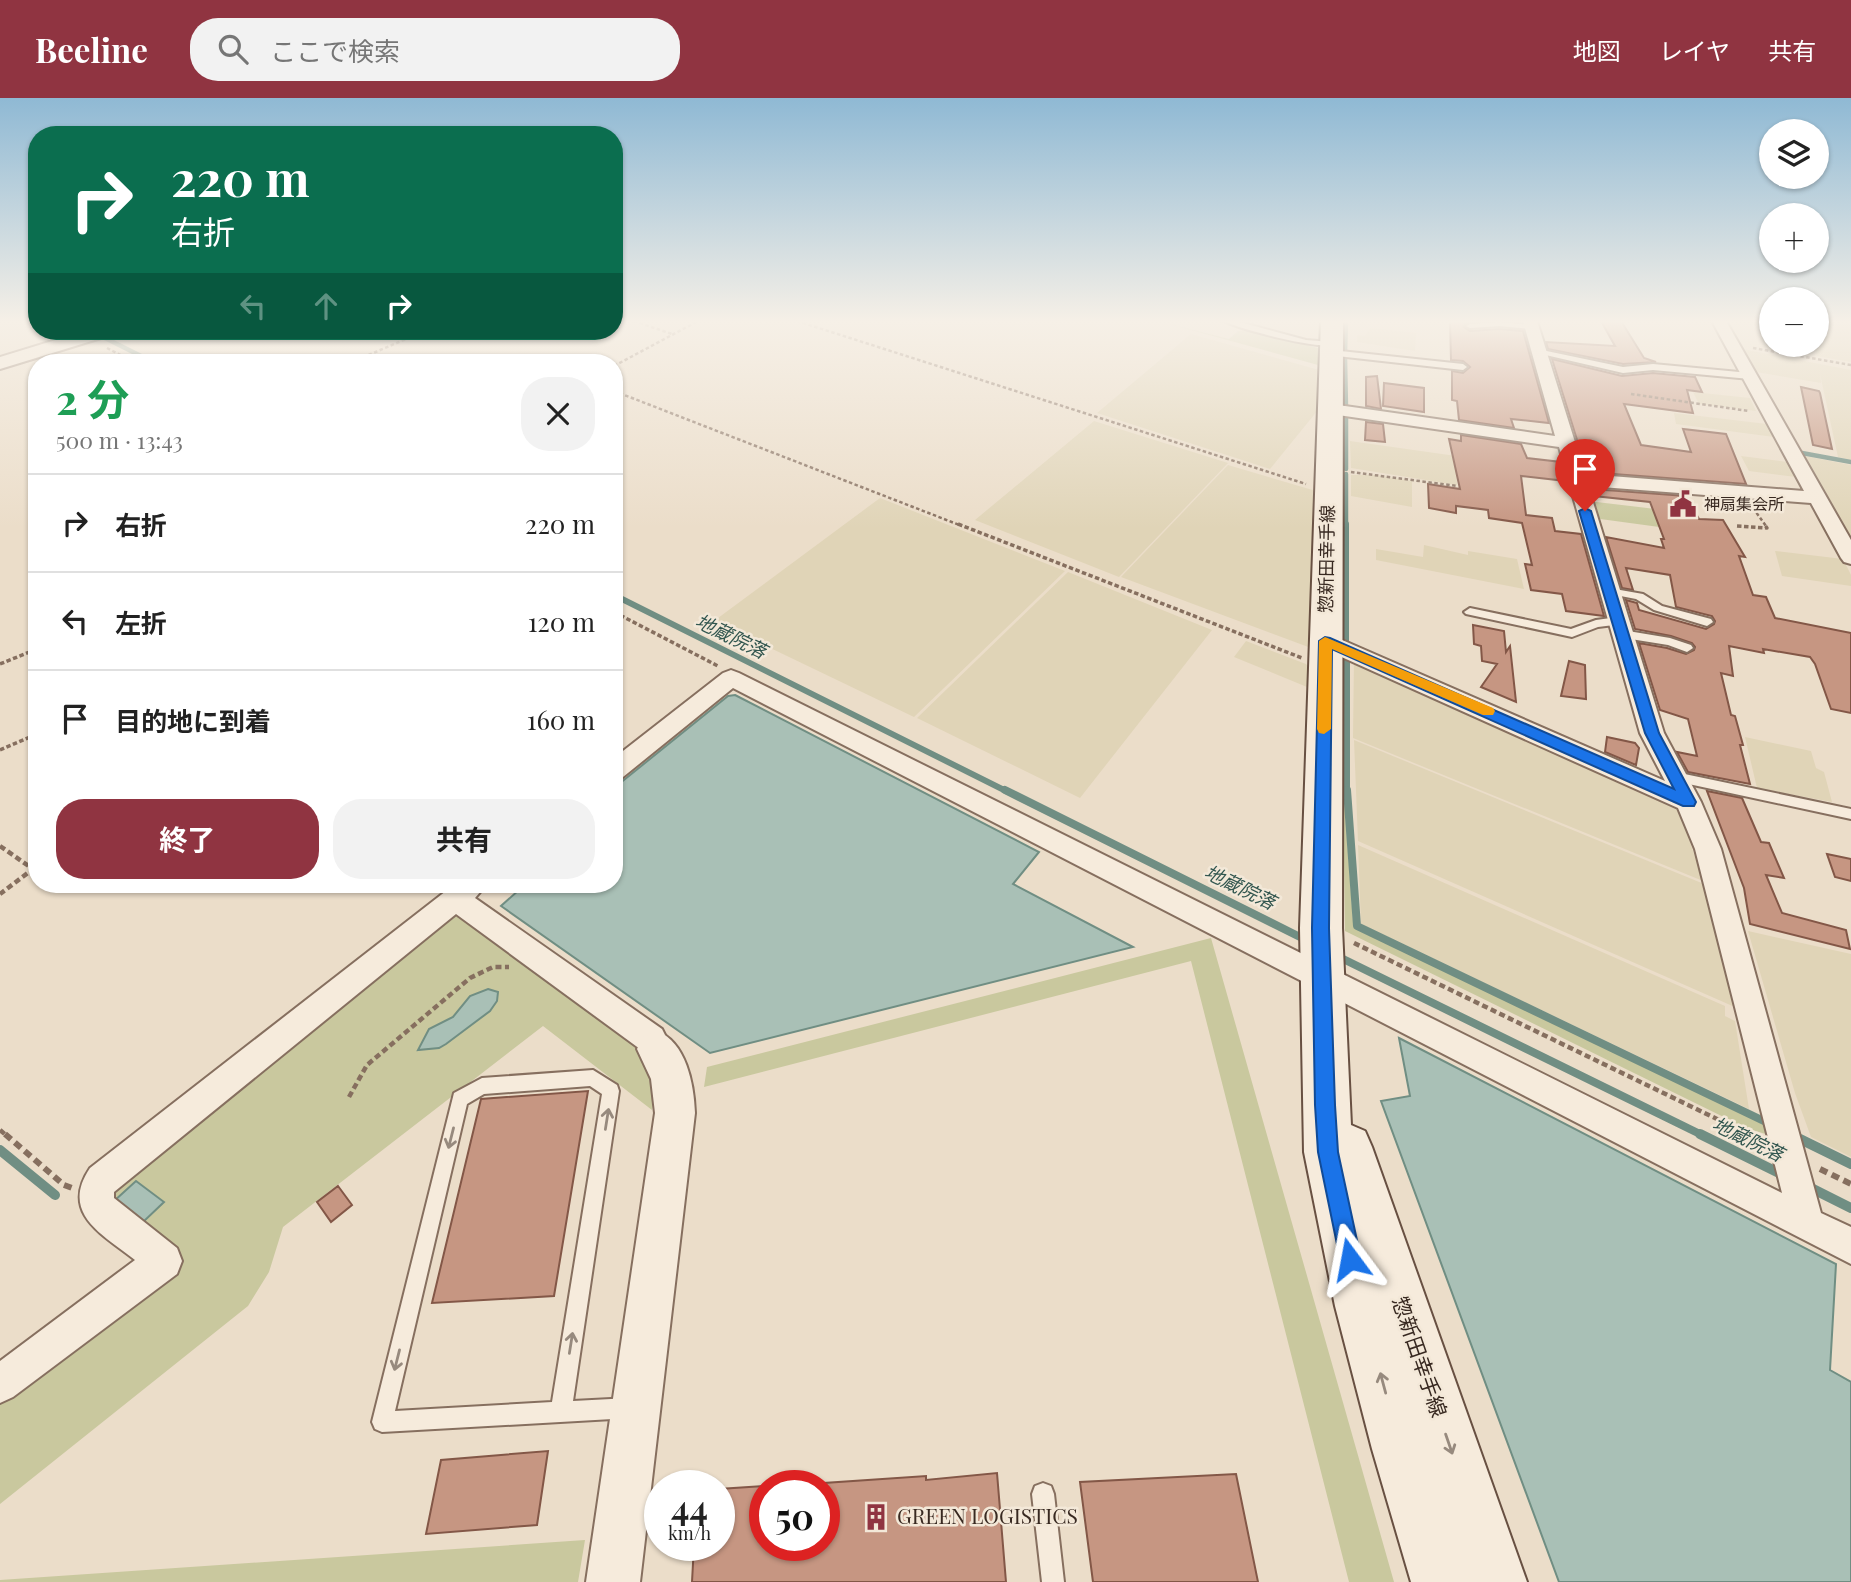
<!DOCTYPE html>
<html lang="ja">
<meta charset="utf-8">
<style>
:root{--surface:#fff;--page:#f2f2f2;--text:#222;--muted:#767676;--line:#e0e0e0;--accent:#903441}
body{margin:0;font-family:"Playfair Display","Noto Sans JP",serif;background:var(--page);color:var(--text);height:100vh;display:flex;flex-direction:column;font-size:26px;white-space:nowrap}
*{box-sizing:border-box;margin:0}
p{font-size:23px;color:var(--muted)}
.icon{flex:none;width:38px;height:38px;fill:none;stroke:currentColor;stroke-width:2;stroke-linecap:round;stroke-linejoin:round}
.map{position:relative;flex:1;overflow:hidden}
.panel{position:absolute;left:28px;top:256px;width:595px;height:539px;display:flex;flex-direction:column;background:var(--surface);border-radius:28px;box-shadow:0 2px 5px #0004}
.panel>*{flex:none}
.hud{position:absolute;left:28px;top:28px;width:595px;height:214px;border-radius:28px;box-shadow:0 2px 5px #0004;background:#0b6e4f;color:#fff;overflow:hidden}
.buttons{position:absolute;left:1759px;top:21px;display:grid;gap:14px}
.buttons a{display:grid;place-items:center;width:70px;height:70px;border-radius:50%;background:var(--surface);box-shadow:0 2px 5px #0004;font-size:35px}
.speed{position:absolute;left:644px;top:1372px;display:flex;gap:14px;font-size:35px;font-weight:700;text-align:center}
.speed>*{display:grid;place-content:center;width:91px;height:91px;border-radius:50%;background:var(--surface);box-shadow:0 2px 5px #0004;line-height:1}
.speed small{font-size:18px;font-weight:400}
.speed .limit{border:10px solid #d22;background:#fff;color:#111}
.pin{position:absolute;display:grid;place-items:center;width:60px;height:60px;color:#fff;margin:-72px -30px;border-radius:50% 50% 50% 0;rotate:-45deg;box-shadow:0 0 7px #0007}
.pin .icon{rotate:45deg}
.me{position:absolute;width:77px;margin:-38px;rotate:347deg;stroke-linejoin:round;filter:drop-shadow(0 0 5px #0008)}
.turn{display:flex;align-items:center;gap:24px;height:147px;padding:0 28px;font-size:32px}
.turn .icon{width:91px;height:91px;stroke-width:2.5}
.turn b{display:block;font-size:49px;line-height:60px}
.lanes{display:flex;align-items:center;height:66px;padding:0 28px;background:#0003;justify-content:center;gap:35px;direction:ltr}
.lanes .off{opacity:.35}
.round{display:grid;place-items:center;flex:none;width:74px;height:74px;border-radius:28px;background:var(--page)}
.summary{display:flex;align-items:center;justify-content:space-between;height:119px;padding:0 28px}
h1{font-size:42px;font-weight:700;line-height:52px;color:#1e9e55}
.button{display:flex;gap:14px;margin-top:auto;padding:14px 28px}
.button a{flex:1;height:80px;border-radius:28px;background:var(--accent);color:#fff;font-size:28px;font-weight:700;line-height:80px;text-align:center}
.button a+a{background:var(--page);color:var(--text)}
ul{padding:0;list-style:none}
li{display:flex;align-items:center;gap:21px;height:98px;padding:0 28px;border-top:2px solid var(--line)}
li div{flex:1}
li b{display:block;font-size:26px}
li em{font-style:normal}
header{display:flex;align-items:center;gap:42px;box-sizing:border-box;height:98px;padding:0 35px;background:var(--accent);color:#fff}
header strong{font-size:33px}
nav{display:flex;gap:38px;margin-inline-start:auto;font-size:24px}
.search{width:490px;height:63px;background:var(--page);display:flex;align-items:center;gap:18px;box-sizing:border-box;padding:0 24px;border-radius:28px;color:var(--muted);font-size:26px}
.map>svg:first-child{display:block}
.farmland{fill:#e0d4b7}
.green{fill:#c9c89e}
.water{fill:#a9c0b6;stroke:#708e83;stroke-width:2}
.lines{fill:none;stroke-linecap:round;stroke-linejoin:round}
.stream-far3{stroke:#708e83;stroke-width:4.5}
.stream-far2{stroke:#708e83;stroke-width:6}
.stream-far1{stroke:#708e83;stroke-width:8}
.stream{stroke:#708e83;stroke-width:10}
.building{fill:#c69682;stroke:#835747;stroke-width:2}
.service-casing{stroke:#866f5f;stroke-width:4}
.minor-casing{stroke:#866f5f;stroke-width:4}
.tertiary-casing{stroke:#866f5f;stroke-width:4}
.secondary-casing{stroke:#685042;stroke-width:4}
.path-far3{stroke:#866f5f;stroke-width:2.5;stroke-dasharray:3.5 2.5;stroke-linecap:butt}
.path-far2{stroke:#866f5f;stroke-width:3.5;stroke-dasharray:4.5 2.5;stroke-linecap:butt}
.path-far1{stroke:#866f5f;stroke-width:4.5;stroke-dasharray:6 3.5;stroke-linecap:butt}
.path{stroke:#866f5f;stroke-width:6;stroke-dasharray:8 5;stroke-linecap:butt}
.service{fill:#f6ebdc;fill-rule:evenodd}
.minor{fill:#f6ebdc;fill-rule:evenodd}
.tertiary{fill:#f6ebdc;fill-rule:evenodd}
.secondary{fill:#f6ebdc;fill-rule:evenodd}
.oneway{stroke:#978a7e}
.route{fill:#1a73e8;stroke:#114b97;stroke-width:2}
.slow{fill:#f59e0b}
.labels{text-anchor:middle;stroke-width:5;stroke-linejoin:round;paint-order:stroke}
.far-poi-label{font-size:16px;fill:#382921;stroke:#f3e8d8;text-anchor:start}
.street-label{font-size:18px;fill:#382921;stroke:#f3e8d8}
.water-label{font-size:19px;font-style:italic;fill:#32564f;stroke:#f3e8d8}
.near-street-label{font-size:21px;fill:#382921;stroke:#f3e8d8}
.near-poi-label{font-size:21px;fill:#382921;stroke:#f3e8d8;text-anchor:start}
</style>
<header>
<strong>Beeline</strong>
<div class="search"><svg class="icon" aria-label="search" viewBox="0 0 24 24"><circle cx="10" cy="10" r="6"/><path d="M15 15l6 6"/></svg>ここで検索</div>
<nav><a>地図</a><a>レイヤ</a><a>共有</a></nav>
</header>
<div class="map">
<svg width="1851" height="1484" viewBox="0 0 1851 1484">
<rect width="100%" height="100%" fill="#ebddc9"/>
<path class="farmland" d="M1817,223H1851V264L1817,258L1814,247H1816Z
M1370,230L1416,235L1415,253L1357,244V237L1365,238Z
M1191,236L1319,272L1318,312L1270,371L1097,315Z
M1742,251L1851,272V362L1838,359L1820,276L1821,285L1756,274Z
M1693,294L1750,300L1756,313L1699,306Z
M1674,315L1767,326L1774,339L1676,326Z
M1094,323L1228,365L1119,479L975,422Z
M1350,343L1456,358L1457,387L1351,370Z
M1741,358L1787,364L1796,379L1749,373Z
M1805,358L1851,367V439Z
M1228,367L1316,393L1311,550L1121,479Z
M1351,377H1376L1412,383V409L1351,398Z
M880,400L1065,473L914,619L714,523Z
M1424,447L1468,457V453L1517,461L1524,491L1376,462V451L1423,459Z
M1775,453L1843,461L1851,477V488L1782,478Z
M1068,474L1212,532L1080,700L917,620Z
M1246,543L1306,566L1311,571L1307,589L1234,559Z
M1354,559L1675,708L1685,729L1703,783L1353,640Z
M1745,639L1811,653L1816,670L1824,674L1832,704L1757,690Z
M1354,642L1704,786L1737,910L1358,743Z
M1358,747L1725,908V918L1735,923L1749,1011L1361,826Z
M1748,833L1851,856V1059L1811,1039L1795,995Z"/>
<path class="green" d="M1158,223L1229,241L1238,233L1246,232L1318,250V267Z
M1588,403L1664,412L1674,431L1593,420Z
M1343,685L1353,823L1356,828L1769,1027L1772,1038L1746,1030L1345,833Z
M459,818L636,948C659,972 656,980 652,1012L543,928L283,1129L269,1174L248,1208L0,1406V1300L183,1161L110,1101L117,1080L440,820Z
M1211,840L1394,1484H1349L1191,863L704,989L707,969Z
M585,1442L578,1484H0V1482Z"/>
<path class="water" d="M735,597L1039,754L1013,786L1133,849L710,955L501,808L520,791L513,786H614V690L728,598Z
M488,891L498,894L497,903L490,913L446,946L439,950L418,952L429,931L453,919L470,898Z
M1399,940L1836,1166L1830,1272L1851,1284V1484H1559L1381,1003L1410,998Z
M136,1083L164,1104L141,1126L113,1104Z"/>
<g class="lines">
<path class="stream-far3" d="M91,233L153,264
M1345,255L1346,223
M1345,259L1346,311
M1346,316V371
M1802,355L1851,364
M1346,376V428"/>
<path class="stream-far2" d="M1346,426V543
M614,497L1008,694
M1347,558V694"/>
<path class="stream-far1" d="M1005,692L1306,842
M1347,692L1357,828L1768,1025
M1335,857L1704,1038"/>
<path class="stream" d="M1700,1036L1783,1077
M1800,1041L1851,1066
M0,1052L55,1097
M1807,1088L1851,1110"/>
</g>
<path class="building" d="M1450,223H1481L1465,226L1464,229L1470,233L1499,231L1523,233L1549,325L1511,321L1514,330L1459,322L1457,303L1452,302V273L1463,275L1470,269L1463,263L1451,262Z
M1601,223H1621L1644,260L1656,264L1623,266L1548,251L1546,244L1615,248Z
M1552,261L1622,278L1653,275L1695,279L1702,294L1687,292L1693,315L1624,306L1641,347L1691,354L1683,331L1726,336L1746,386L1587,374Z
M1377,278L1381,311L1366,308V279Z
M1384,285L1424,290V314L1383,308Z
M1801,289L1819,293L1820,295L1832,351L1813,347Z
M1366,324L1383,326L1385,344L1365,342Z
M1461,337L1521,346L1527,360L1561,364L1566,383L1521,378L1526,417L1552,420L1555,433L1581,436L1604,518L1566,513L1562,496L1531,492L1525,466L1532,467L1522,425L1489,420L1488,412L1456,408V415L1429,410L1428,386L1460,391L1449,341L1461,343Z
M1592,391L1686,398L1699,421L1723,422L1745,459L1739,458L1753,497L1766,499L1775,520L1851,535V615L1831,611L1815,566L1810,559L1763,551L1764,555L1729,548L1733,578L1721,575L1731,617L1735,618L1743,647H1740L1750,686L1688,674L1677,654L1697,658L1688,621L1660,612L1639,545L1667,550L1686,556L1694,552L1695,549L1692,545L1671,538L1635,531L1626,502L1637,505L1639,512L1706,531L1714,526L1715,523L1712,518L1676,509L1670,477L1626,470L1633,492L1622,490L1606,439L1664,450L1661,441H1664L1650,404L1594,398Z
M1473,527L1504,533L1506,554L1510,548L1516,604L1481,589L1497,566L1482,563L1481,548L1474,546Z
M1569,563L1585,567L1586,601L1561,598Z
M1607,639L1635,645L1639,650L1636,667L1605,654Z
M1707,693L1742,700L1761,744L1769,745L1784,780L1766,777L1782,815L1846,832L1850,851L1750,826L1744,790Z
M1827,756L1851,761V783L1835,779Z
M588,993L554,1198L432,1205L481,1001Z
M338,1088L352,1107L331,1124L317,1104Z
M548,1353L537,1427L426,1436L441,1362Z
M997,1375L1006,1484H692L694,1447H719V1391L765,1388V1447H824V1385L926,1378V1382Z
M1236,1376L1258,1484H1093L1080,1384Z"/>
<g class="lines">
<defs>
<path id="service" d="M1224,223H1236L1306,242L1331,244L1335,246C1322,253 1239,231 1224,223Z
M1499,224L1532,227L1536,229L1532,231L1499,228L1470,230L1466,228L1470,226Z
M1537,251L1623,269L1653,266L1750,275L1754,278L1750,281L1653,272L1623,275L1537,255Z
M1331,252L1463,266L1467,269L1463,272L1328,257L1327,255Z
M1609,490L1643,496L1662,508L1711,521L1713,524L1707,528L1654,512L1636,501L1605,495V491Z
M1470,510L1571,531L1596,522L1618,519L1624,523L1622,526L1598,529L1572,539L1466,516L1464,514Z
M1622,532L1670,540L1691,547L1693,550L1687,554L1668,547L1618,539L1616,536Z
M1675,674L1851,711V721L1670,682L1668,679Z
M593,972L617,987L619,993L573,1303L630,1300L637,1303L640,1310L637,1317L630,1320L382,1334L375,1331L372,1324L454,995L482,980ZM590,988L602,996L552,1304L395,1313L467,1006L484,996Z
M1043,1385L1051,1388L1054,1396L1064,1484H1042L1032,1396L1035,1388Z"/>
<path id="minor" d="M1523,223H1537L1585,376L1804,393L1712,223H1726L1851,442V466L1844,464L1841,460L1811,405L1588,388L1664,635L1701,704L1721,751L1821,1115L1851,1129V1166L733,590L623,679L614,682V660L723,575L731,572L739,575L1782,1095L1695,751L1678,710L1317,548L1314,543L1317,538H1333L1665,683L1640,635L1559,349L1331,316L1323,311L1331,306L1555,338Z
M455,786H487L475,800L662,931L672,951L668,961L657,965L646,961L640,951L456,816L114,1094V1100L177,1150L182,1163L177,1176L13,1299L0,1305V1263L135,1162C104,1137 59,1116 90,1070Z"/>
<path id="tertiary" d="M85,233H114L111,237L0,271V259Z
M657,933C686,944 694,986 695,1015L640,1484H586L655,1015L651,981L637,951L643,939Z"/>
<path id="secondary" d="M1321,223H1343L1342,830L1351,1027L1365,1033L1372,1049L1527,1484H1411L1372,1351L1335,1208L1304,1054L1300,830Z"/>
</defs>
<use href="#service" class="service-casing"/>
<use href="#minor" class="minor-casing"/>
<use href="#tertiary" class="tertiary-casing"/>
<use href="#secondary" class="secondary-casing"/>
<path class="path-far3" d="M634,223L672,236
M797,223L1306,386
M107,250L134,264
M1753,250L1851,267
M352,264L425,233
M614,268L698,223
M614,293L962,428
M1631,296L1749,313
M1351,374L1457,388
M1753,410L1766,428"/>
<path class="path-far2" d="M958,426L1302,560
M1737,428L1767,430L1764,426
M614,514L718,568
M0,566L37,551
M0,652L37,636"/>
<path class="path-far1" d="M0,748L33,771L0,796
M1354,845L1752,1038
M349,999L367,967L470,880L493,869H509
M0,1032L7,1038"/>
<path class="path" d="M5,1036L64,1087L72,1090
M1748,1036L1758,1041
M1820,1071L1851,1086"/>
<use href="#service" class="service"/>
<use href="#minor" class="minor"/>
<use href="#tertiary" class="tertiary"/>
<use href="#secondary" class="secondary"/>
</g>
<defs><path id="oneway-shaft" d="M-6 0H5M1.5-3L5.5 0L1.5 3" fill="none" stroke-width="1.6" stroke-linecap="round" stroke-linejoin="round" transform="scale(1.75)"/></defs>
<g class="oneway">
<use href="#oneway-shaft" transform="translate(607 1021) rotate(-81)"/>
<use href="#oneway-shaft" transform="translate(451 1040) rotate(104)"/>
<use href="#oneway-shaft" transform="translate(571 1245) rotate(-81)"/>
<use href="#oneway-shaft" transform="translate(397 1262) rotate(104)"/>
<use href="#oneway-shaft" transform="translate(1383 1285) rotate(-105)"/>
<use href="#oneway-shaft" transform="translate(1449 1346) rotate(71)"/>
</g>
<linearGradient id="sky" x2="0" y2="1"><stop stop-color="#8fb9d4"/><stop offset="0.52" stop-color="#f6f0e7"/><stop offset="1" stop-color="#f6f0e7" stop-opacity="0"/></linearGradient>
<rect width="1851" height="430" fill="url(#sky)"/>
<path class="route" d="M1585,410L1591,413L1659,635L1696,704L1694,708H1683L1332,551L1329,830L1335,1007L1338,1054L1361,1161L1358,1168L1350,1171L1343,1168L1340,1161L1318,1054L1315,1007L1312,830L1319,543L1325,539L1330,540L1674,691L1645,635L1579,413Z"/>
<path class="slow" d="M1325,539L1493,610L1495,613L1493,617H1483L1332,551L1331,631L1324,636L1319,635L1317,631L1319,543Z"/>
<defs>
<symbol id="civic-bare" viewBox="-9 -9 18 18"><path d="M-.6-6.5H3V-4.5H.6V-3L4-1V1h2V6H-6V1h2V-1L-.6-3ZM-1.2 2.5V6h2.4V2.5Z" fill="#903441" stroke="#f3e8d8" stroke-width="2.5" paint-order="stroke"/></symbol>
<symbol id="building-bare" viewBox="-9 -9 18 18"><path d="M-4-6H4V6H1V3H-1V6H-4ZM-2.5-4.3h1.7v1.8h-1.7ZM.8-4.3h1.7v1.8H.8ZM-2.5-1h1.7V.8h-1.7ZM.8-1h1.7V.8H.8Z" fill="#903441" stroke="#f3e8d8" stroke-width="2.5" paint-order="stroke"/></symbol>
</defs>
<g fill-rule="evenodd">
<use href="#civic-bare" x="1664" y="387" width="38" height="38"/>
<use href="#building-bare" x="857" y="1400" width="38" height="38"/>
</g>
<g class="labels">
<g class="far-poi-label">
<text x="1704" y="412">神扇集会所</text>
</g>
<g class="street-label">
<text transform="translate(1327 461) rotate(-89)" y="6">惣新田幸手線</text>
</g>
<g class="water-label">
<text transform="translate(731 538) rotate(26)" y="7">地蔵院落</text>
<text transform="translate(1240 789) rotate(26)" y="7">地蔵院落</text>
<text transform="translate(1748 1041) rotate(26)" y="7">地蔵院落</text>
</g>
<g class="near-street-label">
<text transform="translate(1419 1259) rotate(71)" y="7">惣新田幸手線</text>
</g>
<g class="near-poi-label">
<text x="897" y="1426">GREEN LOGISTICS</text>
</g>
</g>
</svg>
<div class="buttons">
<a><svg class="icon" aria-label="layers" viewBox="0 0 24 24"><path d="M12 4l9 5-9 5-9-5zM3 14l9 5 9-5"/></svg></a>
<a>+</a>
<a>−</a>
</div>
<div class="speed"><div>44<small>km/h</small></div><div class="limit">50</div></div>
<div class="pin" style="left:1585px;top:413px;background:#d93025"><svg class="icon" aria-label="arrive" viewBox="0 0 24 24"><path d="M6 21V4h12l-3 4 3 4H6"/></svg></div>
<svg class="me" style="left:1350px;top:1161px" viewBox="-20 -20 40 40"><path d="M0-17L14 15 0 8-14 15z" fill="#1a73e8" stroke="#fff" stroke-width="4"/></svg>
<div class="hud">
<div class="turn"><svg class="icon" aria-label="right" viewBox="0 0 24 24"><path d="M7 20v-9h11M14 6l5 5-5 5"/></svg><div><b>220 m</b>右折</div></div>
<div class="lanes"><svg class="icon off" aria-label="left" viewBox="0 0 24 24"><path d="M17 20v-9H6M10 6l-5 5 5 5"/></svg><svg class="icon off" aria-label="ahead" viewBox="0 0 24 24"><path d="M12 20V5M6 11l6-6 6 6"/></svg><svg class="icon" aria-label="right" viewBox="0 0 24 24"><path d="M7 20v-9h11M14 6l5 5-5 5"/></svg></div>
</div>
<section class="panel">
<div class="summary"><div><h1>2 分</h1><p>500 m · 13:43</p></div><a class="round"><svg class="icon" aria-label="close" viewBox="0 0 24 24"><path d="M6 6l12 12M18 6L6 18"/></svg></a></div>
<ul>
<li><svg class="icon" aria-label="right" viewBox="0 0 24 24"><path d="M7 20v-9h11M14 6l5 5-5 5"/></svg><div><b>右折</b></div><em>220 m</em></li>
<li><svg class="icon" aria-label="left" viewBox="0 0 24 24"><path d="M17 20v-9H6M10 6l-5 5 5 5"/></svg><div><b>左折</b></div><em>120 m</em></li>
<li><svg class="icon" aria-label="arrive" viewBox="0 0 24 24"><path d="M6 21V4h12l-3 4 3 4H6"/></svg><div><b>目的地に到着</b></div><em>160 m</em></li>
</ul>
<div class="button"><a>終了</a><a>共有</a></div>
</section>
</div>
